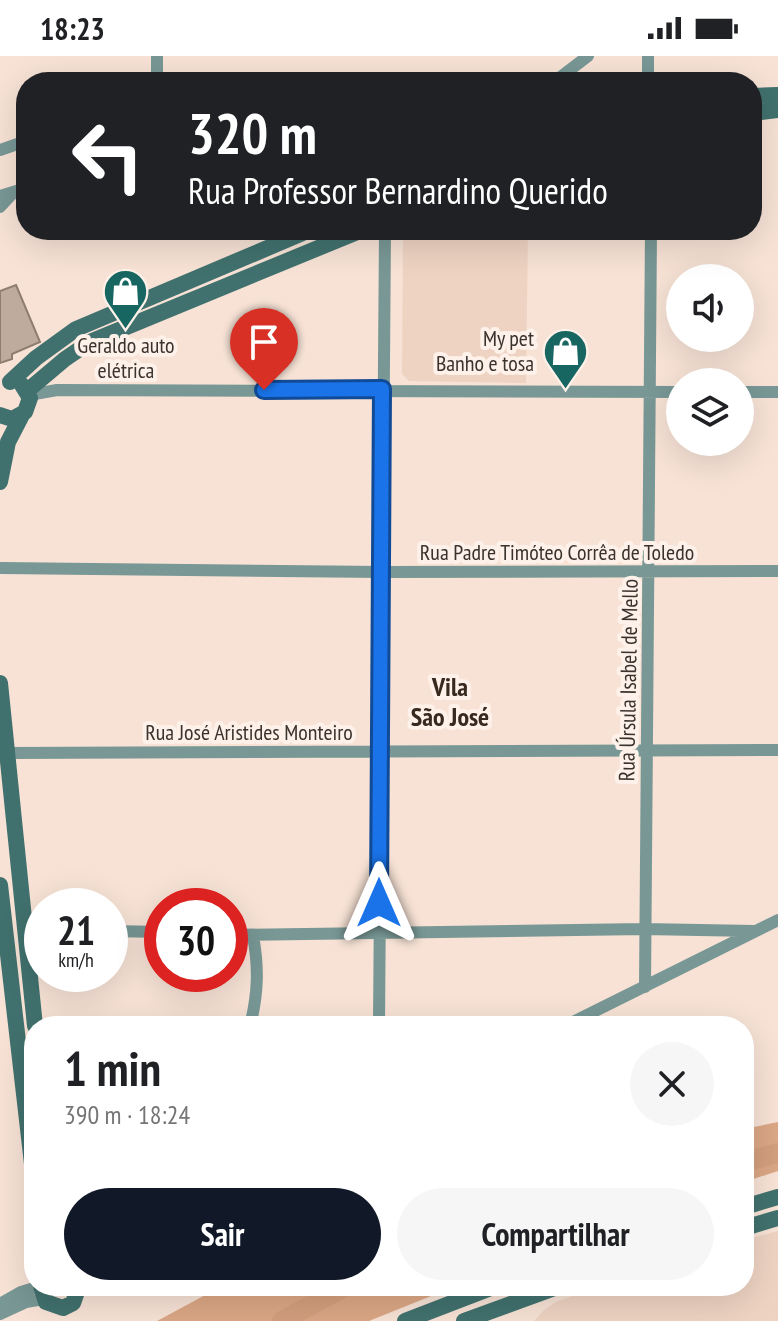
<!DOCTYPE html>
<html lang="pt">
<meta charset="utf-8">
<style>
:root{--surface:#fff;--page:#f6f6f6;--text:#202124;--muted:#757577;--accent:#111827}
body{margin:0;font-family:"PT Sans Narrow",sans-serif;background:var(--page);color:var(--text);height:100vh;display:flex;flex-direction:column;font-size:30px;white-space:nowrap}
*{box-sizing:border-box;margin:0}
p{font-size:26px;color:var(--muted)}
.icon{flex:none;width:44px;height:44px;fill:none;stroke:currentColor;stroke-width:2;stroke-linecap:round;stroke-linejoin:round}
.map{position:relative;flex:1;overflow:hidden}
.panel{position:absolute;left:24px;top:960px;width:730px;height:280px;display:flex;flex-direction:column;background:var(--surface);border-radius:32px;box-shadow:0 8px 32px #0002}
.panel>*{flex:none}
.hud{position:absolute;left:16px;top:16px;width:746px;height:168px;border-radius:32px;box-shadow:0 8px 32px #0002;background:#202124;color:#fff;overflow:hidden}
.tools{position:absolute;left:666px;top:208px;display:grid;gap:16px}
.tools a{display:grid;place-items:center;width:88px;height:88px;border-radius:50%;background:var(--surface);box-shadow:0 8px 32px #0002;font-size:40px}
.speed{position:absolute;left:24px;top:832px;display:flex;gap:16px;font-size:40px;font-weight:700;text-align:center}
.speed>*{display:grid;place-content:center;width:104px;height:104px;border-radius:50%;background:var(--surface);box-shadow:0 8px 32px #0002;line-height:1}
.speed small{font-size:20px;font-weight:400}
.speed .limit{border:12px solid #d22;background:#fff;color:#111}
.pin{position:absolute;display:grid;place-items:center;width:68px;height:68px;color:#fff;margin:-82px -34px;border-radius:50% 50% 50% 0;rotate:-45deg;box-shadow:0 0 8px #0007}
.pin .icon{rotate:45deg}
.me{position:absolute;width:88px;margin:-44px;rotate:0deg;stroke-linejoin:round;filter:drop-shadow(0 0 6px #0008)}
.turn{display:flex;align-items:center;gap:28px;height:168px;padding:0 40px;font-size:36px}
.turn .icon{width:104px;height:104px;stroke-width:2.5}
.turn b{display:block;font-size:56px;line-height:68px}
.round{display:grid;place-items:center;flex:none;width:84px;height:84px;border-radius:42px;background:var(--page)}
.summary{display:flex;align-items:center;justify-content:space-between;height:136px;padding:0 40px}
h1{font-size:48px;font-weight:700;line-height:60px}
.button{display:flex;gap:16px;margin-top:auto;padding:16px 40px}
.button a{flex:1;height:92px;border-radius:48px;background:var(--accent);color:#fff;font-size:32px;font-weight:700;line-height:92px;text-align:center}
.button a+a{background:var(--page);color:var(--text)}
.status{display:flex;justify-content:space-between;align-items:center;height:56px;padding:0 40px;background:var(--surface);direction:ltr}
.status svg{height:22px;fill:currentColor}
.map>svg:first-child{display:block}
.built{fill:#eed3c2}
.forest{fill:#dba785}
.lines{fill:none;stroke-linecap:round;stroke-linejoin:round}
.river{stroke:#d39f7d;stroke-width:20}
.building{fill:#beab9e;stroke:#8f7d71;stroke-width:2}
.minor{stroke:#789795;stroke-width:12}
.secondary{stroke:#41716e;stroke-width:16}
.route-casing{stroke:#114b97;stroke-width:20}
.route{stroke:#1a73e8;stroke-width:14}
.labels{text-anchor:middle;stroke-width:8;stroke-linejoin:round;paint-order:stroke}
.poi-label{font-size:22px;fill:#3a332d;stroke:#fef1e9;text-anchor:end}
.street-label{font-size:22px;fill:#3a332d;stroke:#fef1e9}
.quarter-label{font-size:26px;font-weight:bold;fill:#38291f;stroke:#fef1e9}
</style>
<div class="status"><b>18:23</b><svg viewBox="0 0 49 12"><path d="M0 12V9h3v3zM5 12V6h3v6zM10 12V3h3v9zM15 12V0h3v12zM26 1h20v11H26zM47 4h2v5h-2z"/></svg></div>
<div class="map">
<svg width="778" height="1265" viewBox="0 0 778 1265">
<rect width="100%" height="100%" fill="#f7e2d5"/>
<path class="built" d="M414,174H528L526,327L409,325L402,318L403,178Z
M778,1175V1265H534L544,1254L558,1245L601,1230H744V1184Z"/>
<path class="forest" d="M778,1066V1115L744,1126V1073Z
M222,1230H456L369,1265H157Z"/>
<g class="lines">
<path class="river" d="M744,1106L778,1097
M282,1265L346,1230"/>
</g>
<path class="building" d="M16,229L40,286L12,298V303L0,307V235Z"/>
<g class="lines">
<path class="minor" d="M648,0V26
M157,26V0
M554,26L588,0
M0,94L26,85
M0,140L26,132
M0,151L14,136
M537,176L623,174
M740,336H778
M29,339L57,334L680,336
M0,512L382,516L778,515
M7,697L778,694
M26,872H42
M110,875L162,876
M230,879L644,873L754,875
M645,931L651,174
M250,970C258,938 259,912 253,880
M379,970L385,174
M565,970L778,864
M0,1248L21,1236L41,1230
M0,1258L26,1246L44,1243"/>
<path class="secondary" d="M752,40L778,39
M752,57L778,54
M10,326L36,302L76,273L310,174
M27,335L65,303L90,286L362,174
M0,359L12,363L25,356L30,342L22,329
M0,426L8,386L22,359
M0,627L35,970
M0,829L34,1125
M744,1151L778,1141
M744,1172L778,1162
M41,1230L46,1246L63,1252L73,1247L79,1230
M405,1265L496,1230
M464,1265L560,1230"/>
</g>
<g class="lines">
<defs>
<path id="route" d="M264,334L382,333L379,847"/>
</defs>
<use href="#route" class="route-casing"/>
<use href="#route" class="route"/>
</g>
<defs>
<symbol id="shop-pin" viewBox="-11 -11 22 30"><path d="M0 17L-7.5 6A9.5 9.5 0 1 1 7.5 6Z" fill="#186662" stroke="#fef1e9"/><path d="M-5-2.5h2.3a2.7 3.5 0 0 1 5.4 0H5L5.5 6h-11ZM-1.5-2.5h3a1.5 2.3 0 0 0-3 0Z" fill="#fff"/></symbol>
</defs>
<g fill-rule="evenodd">
<use href="#shop-pin" x="100" y="210" width="51" height="69"/>
<use href="#shop-pin" x="540" y="270" width="51" height="69"/>
</g>
<g class="labels">
<g class="poi-label">
<text x="534" y="290">My pet<tspan x="534" dy="25">Banho e tosa</tspan></text>
<text x="126" y="297" text-anchor="middle">Geraldo auto<tspan x="126" dy="25">elétrica</tspan></text>
</g>
<g class="street-label">
<text x="557" y="504">Rua Padre Timóteo Corrêa de Toledo</text>
<text transform="translate(628 624) rotate(-89)" y="8">Rua Úrsula Isabel de Mello</text>
<text x="249" y="684">Rua José Aristides Monteiro</text>
</g>
<g class="quarter-label">
<text x="450" y="640">Vila<tspan x="450" dy="30">São José</tspan></text>
</g>
</g>
</svg>
<div class="tools">
<a><svg class="icon" aria-label="sound" viewBox="0 0 24 24"><path d="M4 9h4l5-4v14l-5-4H4zM17 9q2 3 0 6"/></svg></a>
<a><svg class="icon" aria-label="layers" viewBox="0 0 24 24"><path d="M12 4l9 5-9 5-9-5zM3 14l9 5 9-5"/></svg></a>
</div>
<div class="speed"><div>21<small>km/h</small></div><div class="limit">30</div></div>
<div class="pin" style="left:264px;top:334px;background:#d93025"><svg class="icon" aria-label="arrive" viewBox="0 0 24 24"><path d="M6 21V4h12l-3 4 3 4H6"/></svg></div>
<svg class="me" style="left:379px;top:847px" viewBox="-20 -20 40 40"><path d="M0-17L14 15 0 8-14 15z" fill="#1a73e8" stroke="#fff" stroke-width="4"/></svg>
<div class="hud">
<div class="turn"><svg class="icon" aria-label="left" viewBox="0 0 24 24"><path d="M17 20v-9H6M10 6l-5 5 5 5"/></svg><div><b>320 m</b>Rua Professor Bernardino Querido</div></div>
</div>
<section class="panel">
<div class="summary"><div><h1>1 min</h1><p>390 m · 18:24</p></div><a class="round"><svg class="icon" aria-label="close" viewBox="0 0 24 24"><path d="M6 6l12 12M18 6L6 18"/></svg></a></div>
<div class="button"><a>Sair</a><a>Compartilhar</a></div>
</section>
</div>
